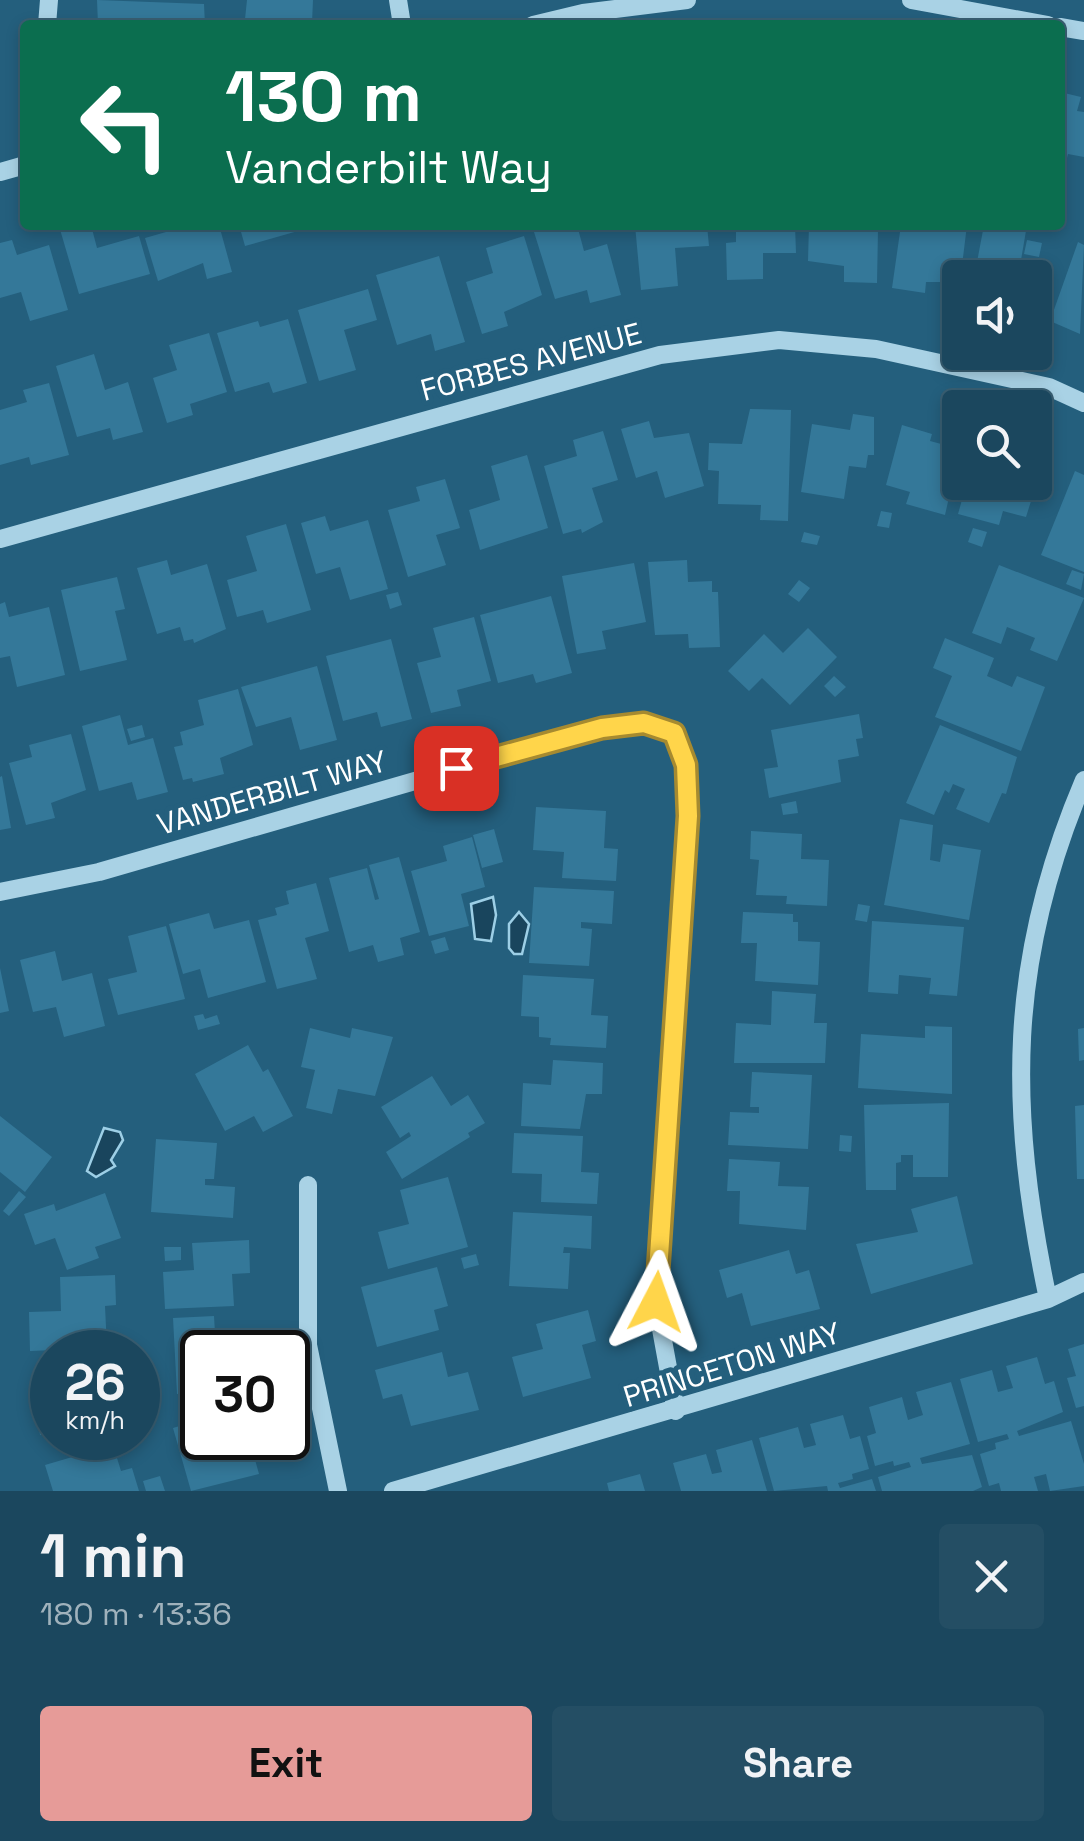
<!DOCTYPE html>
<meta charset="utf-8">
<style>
:root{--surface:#1b475e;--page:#244e64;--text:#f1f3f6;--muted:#a0b2bc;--line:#395f73;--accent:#e69b98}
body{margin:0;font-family:"Space Grotesk",sans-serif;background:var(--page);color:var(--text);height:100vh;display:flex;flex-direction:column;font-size:38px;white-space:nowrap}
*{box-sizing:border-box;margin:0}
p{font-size:32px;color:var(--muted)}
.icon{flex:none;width:55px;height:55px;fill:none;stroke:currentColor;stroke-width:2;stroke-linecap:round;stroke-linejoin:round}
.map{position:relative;height:1491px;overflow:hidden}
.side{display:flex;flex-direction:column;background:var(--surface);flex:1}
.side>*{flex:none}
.hud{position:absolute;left:20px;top:20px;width:1045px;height:210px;border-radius:10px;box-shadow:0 5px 15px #0003,0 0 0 2px var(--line);background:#0b6e4f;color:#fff;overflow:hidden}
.controls{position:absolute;left:942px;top:260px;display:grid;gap:20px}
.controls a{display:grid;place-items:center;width:110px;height:110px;border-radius:10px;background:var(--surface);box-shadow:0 5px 15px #0003,0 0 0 2px var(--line);font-size:50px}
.speed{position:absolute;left:30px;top:1330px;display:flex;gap:20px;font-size:50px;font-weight:700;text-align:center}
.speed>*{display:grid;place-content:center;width:130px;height:130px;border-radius:50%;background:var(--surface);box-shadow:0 5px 15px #0003,0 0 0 2px var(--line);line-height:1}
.speed small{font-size:25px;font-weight:400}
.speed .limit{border:5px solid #111;border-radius:15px;background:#fff;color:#111}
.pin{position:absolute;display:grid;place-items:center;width:85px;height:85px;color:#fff;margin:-42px;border-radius:20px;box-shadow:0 5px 15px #0006}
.me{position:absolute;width:110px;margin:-55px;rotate:4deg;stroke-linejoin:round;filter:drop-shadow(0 0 8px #0008)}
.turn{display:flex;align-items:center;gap:35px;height:210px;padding:0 40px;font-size:45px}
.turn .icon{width:130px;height:130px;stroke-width:2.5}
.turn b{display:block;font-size:70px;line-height:85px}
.round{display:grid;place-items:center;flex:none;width:105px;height:105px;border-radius:10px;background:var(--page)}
.head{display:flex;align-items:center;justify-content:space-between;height:170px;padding:0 40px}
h1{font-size:60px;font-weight:800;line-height:75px}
.primary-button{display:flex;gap:20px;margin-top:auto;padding:20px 40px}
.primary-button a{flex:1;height:115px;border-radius:10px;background:var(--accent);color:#111;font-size:40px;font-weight:800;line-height:115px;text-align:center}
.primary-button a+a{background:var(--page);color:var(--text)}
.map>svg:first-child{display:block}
.water{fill:#19455d;stroke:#9dcfe6;stroke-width:2.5}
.building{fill:#347899}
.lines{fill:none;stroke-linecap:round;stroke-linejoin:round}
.minor{stroke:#a9d2e5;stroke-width:18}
.route-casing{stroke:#a68a30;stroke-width:25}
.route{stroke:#ffd54a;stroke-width:18}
.labels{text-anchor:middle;stroke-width:10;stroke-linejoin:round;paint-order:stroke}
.street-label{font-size:30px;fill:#fff;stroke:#245f7d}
</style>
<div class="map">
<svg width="1084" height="1491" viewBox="0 0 1084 1491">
<rect width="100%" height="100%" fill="#245f7d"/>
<path class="water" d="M493,897L496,915L491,941L475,939L471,904Z
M519,912L529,924L522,954H514L509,948V924Z
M104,1128L120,1132L123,1140L111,1160L115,1166L96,1177L87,1171Z"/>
<path class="building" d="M97,0L204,4L205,25H98Z
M247,0H313L312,23L245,19Z
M1060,92L1081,97L1077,111L1084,112V157L1068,154L1061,182Z
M91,225L97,248L139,236L150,274L79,294L59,226Z
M179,225H219L232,272L207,279L203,263L158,281L145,238L180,228Z
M239,225H303L305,229L245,246Z
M557,225H577L584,251L607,244L621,295L590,303L587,290L555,299L534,232Z
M635,225H707L709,246L675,248L678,286L641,290Z
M736,225H795L796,253H763V279L727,280L726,243L736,242Z
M809,225L878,230L877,283L844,282V266L808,261Z
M901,225H967L960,282H926L925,293L892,288Z
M984,225H1027L1021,260L1046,265L1037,310L1035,278H974Z
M524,236L542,295L504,312L508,326L482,334L466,282L493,273L486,248Z
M12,240L17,255L49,245L68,310L30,321L21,292L0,298V243Z
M1027,240L1042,243L1039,257L1024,254Z
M1078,242L1084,245L1080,334L1050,321Z
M439,256L465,342L435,351L431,334L397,345L376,275Z
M368,289L377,320L344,330L356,370L319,381L298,310Z
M288,319L307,383L273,393L269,382L235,392L217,333L258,321L260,327Z
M209,333L227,392L190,404L193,415L167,423L153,378L177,370L169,345Z
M94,354L105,390L128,382L143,432L113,440L110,428L77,437L56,366Z
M49,383L69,455L31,465L29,457L0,465V410L27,402L23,390Z
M750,409L791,410L788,521L760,520L761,505L718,504L719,471L708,470L709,443L742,444Z
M853,414L874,417V455H868L866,468L849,466L844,499L801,492L812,424L850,430Z
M649,421L654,438L689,433L704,486L665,498L657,471L636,478L621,429Z
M902,425L932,434L930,441L960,449L945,515L906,504L910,492L886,485Z
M603,431L618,480L592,488L603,522L582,533L581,529L563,534L544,466L577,456L573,440Z
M527,455L548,528L480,550L469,510L500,500L491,466Z
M1035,455L1045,457L1026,517L1003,511L999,525L958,514L967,482H1035Z
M1075,471L1084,475V572L1041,555Z
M445,479L460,528L436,535L446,565L408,577L388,510L420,501L416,487Z
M881,511L892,513L889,528L877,526Z
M325,516L330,531L368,520L388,589L350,600L340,567L316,574L301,523Z
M286,524L311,610L267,623L263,610L237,617L227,580L257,571L246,536Z
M973,528L987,532L982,547L968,542Z
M804,532L820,536L817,545L801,542Z
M167,560L171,575L207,564L226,629L194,643L193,639L184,641L180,627L157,634L137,568Z
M687,560L688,582L712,581V592H718L720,647L689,648L688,634L655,635L648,562Z
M634,563L646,622L602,631L606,649L577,654L562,576Z
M999,565L1084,598L1057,661L1030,650L1035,638L1007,627L1001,644L972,633Z
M1072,570L1084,574L1081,590L1066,584Z
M117,577L125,609L115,611L127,660L80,671L61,590Z
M799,580L810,588L799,602L788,594Z
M398,592L402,605L390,609L386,595Z
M551,596L572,673L536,683L533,674L498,683L480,615Z
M5,602L9,617L49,607L65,675L17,687L10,656L0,658V604Z
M474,617L491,681L457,690L461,706L431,713L417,663L441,657L433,628Z
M808,628L837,657L790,705L762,678L749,691L728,671L764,634L783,653Z
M945,638L994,658L987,676L1012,687L1017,676L1045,687L1021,751L935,717L952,676L933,668Z
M391,639L412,719L381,727L377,712L343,721L326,656Z
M317,666L337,740L300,750L291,717L256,727L241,687Z
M834,676L846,687L835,697L824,686Z
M238,689L253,745L220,758L224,774L193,782L192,778L183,780L174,747L183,745L180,732L204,725L198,700Z
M859,714L863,738L856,739L859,756L838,760L841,782L769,798L764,769L778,767L771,730Z
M120,715L128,745L153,738L168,792L137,800L132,782L99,791L82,726Z
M142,725L145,737L131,741L127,729Z
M940,725L1017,757L1006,794L1002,793L989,823L956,809L965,789L953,784L949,793L945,790L934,815L906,803Z
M71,734L86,790L51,803L55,818L26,825L9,763L32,757L29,745Z
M2,776L11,828L0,830V777Z
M796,801L798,813L783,815L781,804Z
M536,807L606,811L604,848L618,849L616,881L562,878L564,852L533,850Z
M900,819L933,825L930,860L940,862L943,844L981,850L969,920L884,905Z
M494,829L503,862L482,868L473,835Z
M751,831L802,834L801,859L829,860L827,906L786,904L787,896L756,895L759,860L750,859Z
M472,837L485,887L461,894L469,926L429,936L411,871L447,861L443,846Z
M399,857L420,932L400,938L404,955L378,962L373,945L349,952L329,878L367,868L375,900L379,899L369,865Z
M316,883L329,931L305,938L317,979L277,989L258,920L277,915L275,908L289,904L286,891Z
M534,887L614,891L612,924L581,922V928L592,929L589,966L529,963Z
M858,904L870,906L867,922L855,920Z
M743,912L793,914V922H798V941L820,942L818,985L755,981L757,943H741Z
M209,913L214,929L249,920L266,982L208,998L200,969L183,974L169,924Z
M872,921L964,927L957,996L929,994L931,978L899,975L898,994L868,992Z
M166,926L185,999L118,1015L108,979L137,972L128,936Z
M445,937L449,950L435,954L431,941Z
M55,951L62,981L92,973L105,1026L64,1037L56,1007L33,1012L20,960Z
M0,968L9,1011L0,1013Z
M523,975L594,979L591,1015L608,1016L606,1048L550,1045L551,1038L539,1037V1017L521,1016Z
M772,991L816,994L814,1023H827L825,1063H734L736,1023L771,1025Z
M203,1014L205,1019L217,1015L220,1024L198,1030L194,1016Z
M925,1026L952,1027V1094L858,1088L861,1034L925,1038Z
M310,1028L350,1038L352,1028L393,1037L375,1096L338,1089L332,1114L306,1108L315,1070L301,1067Z
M1084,1028V1060L1079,1061L1078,1029Z
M248,1045L263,1072L268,1069L293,1116L263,1132L254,1116L225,1131L195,1074Z
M553,1060L603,1063L602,1094H586L580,1129L521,1126L523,1083L551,1085Z
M752,1072L812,1075L808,1149L728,1145L730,1112L759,1113V1107H750Z
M432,1076L451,1106L468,1095L485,1123L468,1133L470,1137L402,1179L386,1152L411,1136L409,1132L400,1138L381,1107Z
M949,1103L948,1177H913V1155H901V1162L896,1163V1190H866L864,1105Z
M1084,1105V1179H1077L1075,1106Z
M0,1116L52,1157L25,1192L0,1172Z
M514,1133L583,1136L581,1172L599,1173L597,1204L541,1202L542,1174L512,1173Z
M840,1135L852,1136L851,1152L839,1151Z
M156,1139L217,1143L214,1179H205V1185L235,1187L233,1218L151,1212Z
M729,1159L780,1162L778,1186L809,1187L806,1230L739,1224L740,1191H727Z
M448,1177L468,1247L388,1269L378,1232L409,1224L400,1190Z
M19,1191L26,1197L9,1216L3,1211Z
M105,1193L121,1238L95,1247L99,1258L67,1270L55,1238L35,1245L24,1214L54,1204L56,1211Z
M957,1196L973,1264L871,1294L856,1244L918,1232L911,1209Z
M513,1212L592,1216L591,1249L564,1247L563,1253H570L568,1289L509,1286Z
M249,1240L250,1273L232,1274L234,1306L165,1309L163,1272L194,1270L192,1243Z
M164,1247H181V1260L165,1261Z
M789,1250L796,1274L809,1270L820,1309L751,1326L742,1293L727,1298L719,1270Z
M476,1254L479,1265L464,1269L461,1258Z
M437,1267L448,1306L434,1310L439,1330L377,1347L361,1287Z
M115,1275L116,1305L105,1306L107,1348L30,1351L29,1312L61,1311L60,1277Z
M588,1310L596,1341L582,1345L591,1378L523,1397L512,1357L543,1349L536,1324Z
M214,1316L216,1349L250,1347V1352H202V1392L177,1394L173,1318Z
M1084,1344V1406L1076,1408L1067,1378L1076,1376L1068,1349Z
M442,1352L448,1377L468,1372L479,1410L411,1426L402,1394L383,1399L375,1370Z
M1037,1357L1045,1384L1054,1381L1063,1412L1017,1431L1019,1436L1071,1421L1084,1464V1486L1050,1491L1046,1474L1034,1477L1038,1491H1001L999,1483L989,1486L980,1454L996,1449L995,1443L1009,1439L1007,1434L978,1442L960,1379L992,1370L998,1392L1013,1388L1006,1366Z
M951,1382L970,1444L920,1458L922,1464L972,1455L982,1487L973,1491H882L878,1477L911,1467L909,1462L894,1466L893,1461L875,1466L867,1436L876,1433L869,1407L902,1397L908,1420L923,1415L916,1392Z
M52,1402V1433L40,1435L36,1405Z
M843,1415L850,1439L860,1436L869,1469L852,1474L853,1479L838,1483L840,1488L872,1479L876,1491H828L827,1486L774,1491L759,1438L798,1427L804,1448L816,1445L810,1424Z
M202,1419V1438H249L259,1474L191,1491L173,1428Z
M752,1440L767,1491H681L673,1463L706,1454L712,1474L722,1472L716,1450Z
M113,1445L121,1471L132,1468L139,1491H53L45,1465Z
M640,1474L645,1491H609L607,1483Z
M160,1476L165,1491H146L143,1481Z"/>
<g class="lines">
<path class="minor" d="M398,0L402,25
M911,0L1048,25
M47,25L49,0
M533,25L583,13L687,0
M1060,27L1084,31
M0,172L25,165
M0,539L660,355L779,340L876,349L1049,387L1084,403
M0,892L99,872L602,727L644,723L674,733L686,765L688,815L656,1302L676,1411
M308,1185V1345L338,1491
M1048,1299C1008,1109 1007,961 1084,780
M393,1491L1048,1299L1084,1282"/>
</g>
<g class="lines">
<defs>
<path id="route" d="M456,768L602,728L644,723L674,733L686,765L688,816L656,1302"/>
</defs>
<use href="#route" class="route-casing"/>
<use href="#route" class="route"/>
</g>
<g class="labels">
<g class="street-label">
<text transform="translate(531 362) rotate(-15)" y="10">FORBES AVENUE</text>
<text transform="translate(272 793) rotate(-16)" y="10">VANDERBILT WAY</text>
<text transform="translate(732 1365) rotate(-17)" y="10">PRINCETON WAY</text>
</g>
</g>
</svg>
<div class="controls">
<a><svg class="icon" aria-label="sound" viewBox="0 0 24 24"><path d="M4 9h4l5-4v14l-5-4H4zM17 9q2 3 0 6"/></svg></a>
<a><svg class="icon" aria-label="search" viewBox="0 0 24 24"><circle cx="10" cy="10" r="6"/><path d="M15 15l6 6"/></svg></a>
</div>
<div class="speed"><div>26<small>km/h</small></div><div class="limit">30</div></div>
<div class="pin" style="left:456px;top:768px;background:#d93025"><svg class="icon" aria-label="arrive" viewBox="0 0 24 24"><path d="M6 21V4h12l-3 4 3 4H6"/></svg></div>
<svg class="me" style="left:656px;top:1302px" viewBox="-20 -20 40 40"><path d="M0-17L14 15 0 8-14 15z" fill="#ffd54a" stroke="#fff" stroke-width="4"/></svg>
<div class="hud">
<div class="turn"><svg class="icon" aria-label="left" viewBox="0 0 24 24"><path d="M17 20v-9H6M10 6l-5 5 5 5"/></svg><div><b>130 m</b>Vanderbilt Way</div></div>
</div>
</div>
<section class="side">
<div class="head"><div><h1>1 min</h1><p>180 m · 13:36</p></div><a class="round"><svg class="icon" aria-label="close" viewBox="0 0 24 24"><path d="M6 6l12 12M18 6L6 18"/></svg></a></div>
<div class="primary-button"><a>Exit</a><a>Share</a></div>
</section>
